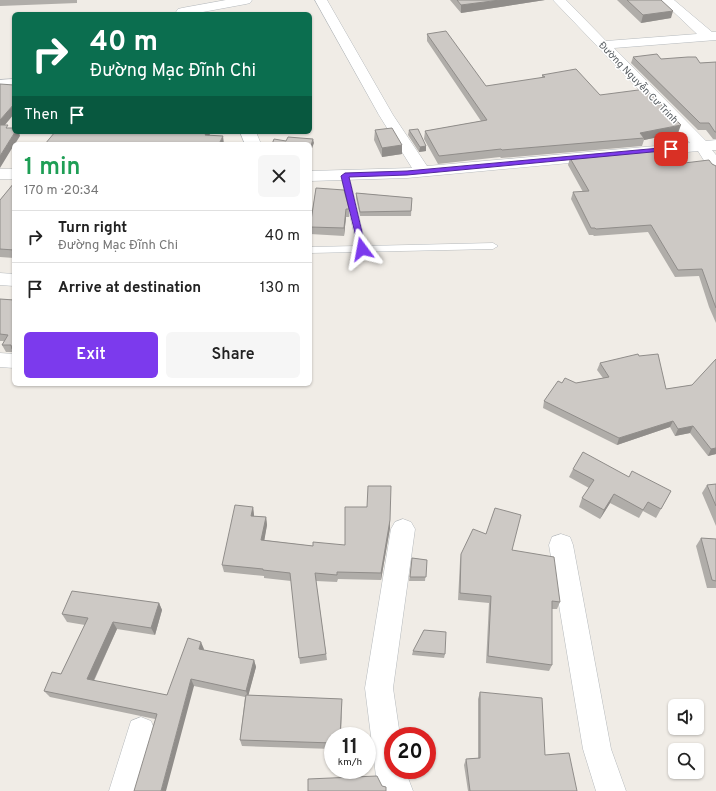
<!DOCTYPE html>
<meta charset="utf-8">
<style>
:root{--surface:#fff;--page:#f6f6f6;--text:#222;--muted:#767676;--line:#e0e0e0;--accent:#7c3aed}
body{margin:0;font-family:Overpass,sans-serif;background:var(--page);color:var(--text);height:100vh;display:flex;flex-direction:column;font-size:15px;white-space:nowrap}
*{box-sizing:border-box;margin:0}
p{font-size:13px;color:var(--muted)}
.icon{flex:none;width:22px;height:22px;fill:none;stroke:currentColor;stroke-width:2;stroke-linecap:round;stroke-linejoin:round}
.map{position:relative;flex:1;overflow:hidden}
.panel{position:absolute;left:12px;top:142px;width:300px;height:244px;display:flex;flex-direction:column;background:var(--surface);border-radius:6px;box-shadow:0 1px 3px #0004}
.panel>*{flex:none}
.hud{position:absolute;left:12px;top:12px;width:300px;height:122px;border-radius:6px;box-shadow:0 1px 3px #0004;background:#0b6e4f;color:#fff;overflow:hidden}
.buttons{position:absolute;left:668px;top:699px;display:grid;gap:8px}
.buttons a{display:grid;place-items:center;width:36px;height:36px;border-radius:6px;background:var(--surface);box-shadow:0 1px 3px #0004;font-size:20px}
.speed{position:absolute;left:324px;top:727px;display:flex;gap:8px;font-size:20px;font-weight:700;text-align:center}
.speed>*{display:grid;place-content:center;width:52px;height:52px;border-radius:50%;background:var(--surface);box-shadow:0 1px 3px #0004;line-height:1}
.speed small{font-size:10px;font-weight:400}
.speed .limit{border:6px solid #d22;background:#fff;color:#111}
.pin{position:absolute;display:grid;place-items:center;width:34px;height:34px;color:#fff;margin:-17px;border-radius:8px;box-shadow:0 2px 6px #0006}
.me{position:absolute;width:44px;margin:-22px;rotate:347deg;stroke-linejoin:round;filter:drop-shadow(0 0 3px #0008)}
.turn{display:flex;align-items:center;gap:14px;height:84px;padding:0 12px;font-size:18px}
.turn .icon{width:52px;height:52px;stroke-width:2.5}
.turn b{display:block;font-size:28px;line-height:34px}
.then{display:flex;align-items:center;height:38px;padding:0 12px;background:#0003;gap:8px;font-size:15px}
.round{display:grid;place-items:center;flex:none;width:42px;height:42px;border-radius:6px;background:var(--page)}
.summary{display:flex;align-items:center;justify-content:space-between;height:68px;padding:0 12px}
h1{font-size:24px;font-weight:600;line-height:30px;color:#1e9e55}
.button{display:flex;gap:8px;margin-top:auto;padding:8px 12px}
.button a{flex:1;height:46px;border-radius:6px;background:var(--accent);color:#fff;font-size:16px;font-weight:600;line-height:46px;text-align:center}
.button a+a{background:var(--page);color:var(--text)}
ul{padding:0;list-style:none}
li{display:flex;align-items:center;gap:12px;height:52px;padding:0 12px;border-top:1px solid var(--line)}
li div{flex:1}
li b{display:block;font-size:15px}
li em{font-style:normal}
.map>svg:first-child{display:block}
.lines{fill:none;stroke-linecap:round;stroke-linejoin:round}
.service-casing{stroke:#b6babd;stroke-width:1}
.minor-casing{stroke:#b6babd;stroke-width:1}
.service{fill:#fff;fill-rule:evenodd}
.minor{fill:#fff;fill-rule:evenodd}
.wall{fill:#b0ada9}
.shaded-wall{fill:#908d8a}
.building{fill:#cdc9c5;stroke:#908d8a}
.route{fill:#7c3aed;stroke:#51269a}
.labels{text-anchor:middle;stroke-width:3;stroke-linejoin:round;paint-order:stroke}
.far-street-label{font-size:10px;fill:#5d6367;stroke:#fff}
</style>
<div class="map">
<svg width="716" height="791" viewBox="0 0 716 791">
<rect width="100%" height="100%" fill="#f0ece6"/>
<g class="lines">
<defs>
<path id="service" d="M345,173L349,176L366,246L493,243L498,246L493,249L310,253V247L357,246L341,176Z"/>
<path id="minor" d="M226,0H252L250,3L246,4L192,14H177L176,12L178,9L182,8Z
M315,0H327L393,115L427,166L690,143L553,0H566L606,41L697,34L661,0H674L712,32H716V40L614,48L706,141L716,140V150H712L716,155V172L710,170L698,151L407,178L310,181V171L412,168L379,115Z
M14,79V87L0,88V80Z
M240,132H256L261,144H245Z
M0,169H14V179H0Z
M0,273L14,274V286L0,285Z
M0,353L14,354V368L0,367Z
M403,519L411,522L415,529L393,688L400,736H393V770H405L413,791H383L376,776L365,688L391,529L395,522Z
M561,534L570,537L573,545L611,749L626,791H596L583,749L549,545L552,537Z
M141,717L151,721L155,731L139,791H109L131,721Z"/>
</defs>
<use href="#service" class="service-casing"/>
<use href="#minor" class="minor-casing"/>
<use href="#service" class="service"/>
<use href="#minor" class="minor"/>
</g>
<path class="wall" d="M0,0H77V3L0,6Z
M450,0H545L461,13Z
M617,0H661L671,18L641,23Z
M427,34L486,86L542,78V75L600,95L678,133L644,140L642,146L501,158L500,157L438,164L424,139L425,131L481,121L427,41Z
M633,57L700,63L716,62V139H713L706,130H698L631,63Z
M375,130L402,145V154L382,157L374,140Z
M409,130L426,146V151L419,152L408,135Z
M570,158L668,165L712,164L716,166V323L709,307L699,276L675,277L648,232L594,236L593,235H589L571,199L573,192H583L568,165Z
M14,183V258L0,257V200Z
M316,188L349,209V217H346L344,236L310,234V226Z
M356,193L412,198L411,216H360L356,198Z
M0,299L14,300V353V352H6L2,345L4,341H0Z
M716,359V454L708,456L690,433L675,436L670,427L617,445L543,408L544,401L562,383H576L603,378L597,370L600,363L666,389L692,385Z
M573,469L629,477L671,491L656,518L643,511L639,518L610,503L600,519L579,507L582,498L589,488L569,477Z
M716,484V526L702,493L707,485Z
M253,507L254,516L266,517L267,525L264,540L313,546L345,545L390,520V528L381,580L338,579L337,582L316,581L327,660L300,664L291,581L264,578V576L224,572L222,565Z
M701,538L716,539V588H707L696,546Z
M512,550L560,602L557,609H552V665L549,671L486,663L489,603L458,600L460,561L461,554Z
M412,558L427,560L425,581H409Z
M159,603L162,610L155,635L117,629L94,681L167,695L204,649V650L254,660L256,667L248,695L342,699V706L333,736V749L242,746L240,740L245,697L194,686L155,719L50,697L44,691L61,674L85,625L67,622L62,614Z
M413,651L445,654L444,658L412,655Z
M480,692L577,791H468L464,765L466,759L478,758V699Z"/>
<path class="shaded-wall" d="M500,0H545L461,13V5Z
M673,11L671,18L641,23L643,15Z
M14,104V114L0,131V120Z
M681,125L678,133L644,140V138L640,133Z
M15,132H19L20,136L15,144H14V145L0,168V156Z
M207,132H211L206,142L205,135Z
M223,136L224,144H219Z
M313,139L314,143L310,154V149Z
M402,145V154L382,157V148Z
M426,146V151L419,152L420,147Z
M346,209V217L344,236V228Z
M673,421L670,427L617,445L619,438Z
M693,426L690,433L675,436L678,429Z
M716,448V454L708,456L711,449Z
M614,494L610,503L600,519L604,510Z
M253,507L254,515L253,524L251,516Z
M266,517L267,525L263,548L261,540Z
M390,520V528L381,580V573Z
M159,603L162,610L155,635L151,628Z
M113,622L117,629L91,686L87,679Z
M201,642L204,649L202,656L199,649Z
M254,660L256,667L248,697L246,691Z
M191,679L194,686L166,791H161Z
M342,699L341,736H340Z"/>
<path class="building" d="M457,0H500L461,5Z
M627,0H661L673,11L643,15Z
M446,31L486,86L545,77L542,75L576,69L600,95L646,89L681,125L640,133L644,138L502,150L501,149L439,156L425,131L487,120L427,34Z
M657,54L661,59L688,57H696L700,63L716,62V132H715L709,123H700L633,57Z
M0,84L14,85V104L0,120Z
M0,125H8L6,128H14V132H15L0,156Z
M392,128L402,145L382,148L375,130Z
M418,129L426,146L420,147L409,130Z
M55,132H207L205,135L223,136L219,144H45Z
M288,137L313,139L310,149V144H272L274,139L286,141Z
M654,150L668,165L709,160L712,164L716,166V308L713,300L702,269L678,270L651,225L596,229L595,228H591L573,192L589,191L570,158Z
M14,183V250L0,249V200Z
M316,188L344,190L349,209H346L344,228L310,227Z
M356,193L412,198L411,211L360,212Z
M0,299L14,300V349H12L11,345H2L8,335L0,334Z
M638,354L639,356L658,354L666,389L692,385L716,359V448L711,449L693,426L678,429L673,421L619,438L544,401L558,381L562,383L565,378L576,383L609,377L600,363Z
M583,452L629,477L632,471L671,491L661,509L648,502L643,510L614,494L604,510L582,498L594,480L573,469Z
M716,484V506L707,485Z
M368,486H391L390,520L381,573L337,572V575L315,573L326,654L299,658L290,573L263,570V569L222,565L235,505L253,507L251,516L266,517L261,540L313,546V542L345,545V507H367Z
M495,508L521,515L512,550L554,557L560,602L552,601V665L488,656L491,596L460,593L461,554L473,529L486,534Z
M701,538L716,539V581L712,580Z
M412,558L427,560L426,577H410Z
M72,591L159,603L151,628L113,622L87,679L167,695L188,638L201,642L199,649L254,660L246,691L191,679L161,791H134L157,714L44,691L52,672L61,674L88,618L62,614Z
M424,630L446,632L445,654L413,651Z
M480,692L542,698L545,755L569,753L577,791H470L466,759L480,758Z
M246,695L342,699L340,736H333V743L240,740Z
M377,776L382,786L386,787V791H308V779Z"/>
<path class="route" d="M671,147L674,149L673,150L407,175L349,177L366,249L362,252L359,249L341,176L345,173L407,171Z"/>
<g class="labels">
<g class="far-street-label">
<text transform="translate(639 82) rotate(46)" y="4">Đường Nguyễn Cư Trinh</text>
</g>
</g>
</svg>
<div class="buttons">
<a><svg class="icon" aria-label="sound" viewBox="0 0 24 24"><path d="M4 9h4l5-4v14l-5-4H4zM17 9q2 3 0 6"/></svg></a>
<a><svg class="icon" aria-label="search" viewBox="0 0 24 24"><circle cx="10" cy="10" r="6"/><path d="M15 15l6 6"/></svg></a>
</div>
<div class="speed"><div>11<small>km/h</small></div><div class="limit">20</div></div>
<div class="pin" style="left:671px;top:149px;background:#d93025"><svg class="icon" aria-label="arrive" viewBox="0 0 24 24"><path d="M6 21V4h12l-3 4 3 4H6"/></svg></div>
<svg class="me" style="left:362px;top:249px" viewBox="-20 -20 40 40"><path d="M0-17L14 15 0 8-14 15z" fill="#7c3aed" stroke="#fff" stroke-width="4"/></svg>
<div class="hud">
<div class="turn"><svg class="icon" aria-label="right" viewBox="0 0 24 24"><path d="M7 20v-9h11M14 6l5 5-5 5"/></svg><div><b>40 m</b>Đường Mạc Đĩnh Chi</div></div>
<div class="then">Then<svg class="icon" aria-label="arrive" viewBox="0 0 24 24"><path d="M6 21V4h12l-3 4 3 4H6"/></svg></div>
</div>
<section class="panel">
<div class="summary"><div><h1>1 min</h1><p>170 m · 20:34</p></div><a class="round"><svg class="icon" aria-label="close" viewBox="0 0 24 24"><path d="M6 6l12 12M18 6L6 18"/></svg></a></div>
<ul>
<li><svg class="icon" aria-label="right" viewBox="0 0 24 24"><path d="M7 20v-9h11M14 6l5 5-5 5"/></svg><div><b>Turn right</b><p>Đường Mạc Đĩnh Chi</p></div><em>40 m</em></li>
<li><svg class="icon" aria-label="arrive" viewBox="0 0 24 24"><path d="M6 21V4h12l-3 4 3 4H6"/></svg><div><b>Arrive at destination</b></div><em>130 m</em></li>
</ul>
<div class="button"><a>Exit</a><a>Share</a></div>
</section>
</div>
